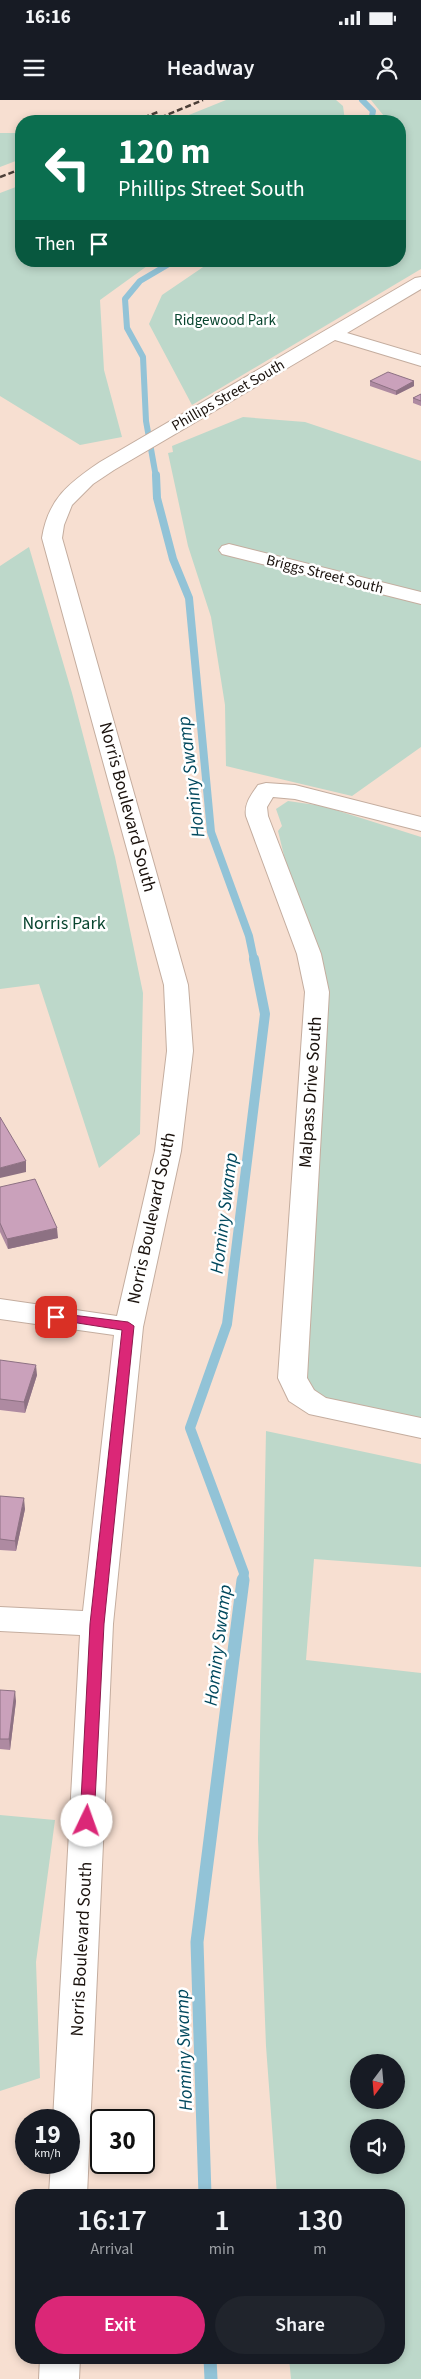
<!DOCTYPE html>
<style>
:root{--surface:#171b24;--page:#20242c;--text:#f1f3f6;--muted:#9ea1a6;--accent:#db2777}
body{margin:0;font-family:"Source Sans 3",sans-serif;background:var(--page);color:var(--text);height:100vh;display:flex;flex-direction:column;font-size:19px;white-space:nowrap}
*{box-sizing:border-box;margin:0}
p{font-size:16px;color:var(--muted)}
.icon{flex:none;width:28px;height:28px;fill:none;stroke:currentColor;stroke-width:2;stroke-linecap:round;stroke-linejoin:round}
.map{position:relative;flex:1;overflow:hidden}
.sheet{position:absolute;left:15px;top:2089px;width:390px;height:175px;display:flex;flex-direction:column;background:var(--surface);border-radius:20px;box-shadow:0 2px 8px #0003}
.sheet>*{flex:none}
.hud{position:absolute;left:15px;top:15px;width:391px;height:152px;border-radius:20px;box-shadow:0 2px 8px #0003;background:#0b6e4f;color:#fff;overflow:hidden}
.needle{width:32px;rotate:196deg}
.fabs{position:absolute;left:350px;top:1954px;display:grid;gap:10px}
.fabs a{display:grid;place-items:center;width:55px;height:55px;border-radius:50%;background:var(--surface);box-shadow:0 2px 8px #0003;font-size:25px}
.speed{position:absolute;left:15px;top:2009px;display:flex;gap:10px;font-size:25px;font-weight:700;text-align:center}
.speed>*{display:grid;place-content:center;width:65px;height:65px;border-radius:50%;background:var(--surface);box-shadow:0 2px 8px #0003;line-height:1}
.speed small{font-size:12px;font-weight:400}
.speed .limit{border:2px solid #111;border-radius:8px;background:#fff;color:#111}
.pin{position:absolute;display:grid;place-items:center;width:42px;height:42px;color:#fff;margin:-21px;border-radius:10px;box-shadow:0 2px 8px #0006}
.me{position:absolute;width:55px;margin:-28px;rotate:3deg;stroke-linejoin:round;filter:drop-shadow(0 0 4px #0008)}
.turn{display:flex;align-items:center;gap:18px;height:105px;padding:0 20px;font-size:22px}
.turn .icon{width:65px;height:65px;stroke-width:2.5}
.turn b{display:block;font-size:35px;line-height:42px}
.then{display:flex;align-items:center;height:48px;padding:0 20px;background:#0003;gap:10px;font-size:19px}
.eta{display:flex;justify-content:space-evenly;align-items:center;height:85px;text-align:center}
.eta b{font-size:30px;font-weight:600;line-height:35px}
.action{display:flex;gap:10px;margin-top:auto;padding:10px 20px}
.action a{flex:1;height:58px;border-radius:30px;background:var(--accent);color:#fff;font-size:20px;font-weight:600;line-height:58px;text-align:center}
.action a+a{background:var(--page);color:var(--text)}
.status{display:flex;justify-content:space-between;align-items:center;height:35px;padding:0 25px;background:var(--surface);direction:ltr}
.status svg{height:14px;fill:currentColor}
header{display:flex;justify-content:space-between;align-items:center;height:65px;padding:0 20px;background:var(--surface);font-size:22px;font-weight:600}
.map>svg:first-child{display:block}
.green{fill:#bdd8ca;fill-rule:evenodd}
.lines{fill:none;stroke-linecap:round;stroke-linejoin:round}
.stream-far3{stroke:#92c3d7;stroke-width:6}
.stream-far2{stroke:#92c3d7;stroke-width:8}
.stream-far1{stroke:#92c3d7;stroke-width:10}
.stream{stroke:#92c3d7;stroke-width:13}
.minor-casing{stroke:#c4ad9f;stroke-width:2}
.minor{fill:#fff;fill-rule:evenodd}
.rail{stroke:#4a3e37;stroke-width:2.5;stroke-dasharray:6 3;stroke-linecap:butt}
.wall{fill:#ae8aa1}
.shaded-wall{fill:#8d7183}
.building{fill:#caa1bb;stroke:#8d7183}
.route{fill:#db2777;stroke:#8e194d}
.labels{text-anchor:middle;stroke-width:5;stroke-linejoin:round;paint-order:stroke}
.far-park-label{font-size:15px;fill:#08452f;stroke:#fff}
.far-street-label{font-size:15px;fill:#1a120d;stroke:#fff}
.street-label{font-size:18px;fill:#1a120d;stroke:#fff}
.park-label{font-size:18px;fill:#08452f;stroke:#fff}
.water-label{font-size:19px;font-style:italic;fill:#02495e;stroke:#fff}
</style>
<div class="status"><b>16:16</b><svg viewBox="0 0 49 12"><path d="M0 12V9h3v3zM5 12V6h3v6zM10 12V3h3v9zM15 12V0h3v12zM26 1h20v11H26zM47 4h2v5h-2z"/></svg></div>
<header><svg class="icon" aria-label="menu" viewBox="0 0 24 24"><path d="M4 6h16M4 12h16M4 18h16"/></svg>Headway<svg class="icon" aria-label="person" viewBox="0 0 24 24"><circle cx="12" cy="8" r="4"/><path d="M4 21q1-7 8-7t8 7"/></svg></header>
<div class="map">
<svg width="421" height="2279" viewBox="0 0 421 2279">
<rect width="100%" height="100%" fill="#f7dfd1"/>
<path class="green" d="M226,0H336L343,6L345,21H174Z
M371,0H421V169L192,305L149,224L162,195L212,161H400V21H388Z
M0,33H21V59L0,67Z
M21,85V161H154L100,200L104,270L122,337L80,345L0,296V93Z
M243,317L305,322L421,361V647L352,696L226,666L225,605L211,517L188,446L168,353L173,352L172,346Z
M29,447L72,593L115,757L143,893L140,1034L99,1068L39,884L0,889V466Z
M288,701L323,706L421,737V1327L305,1302L315,882L278,731L282,726L276,709Z
M266,1331L421,1364V1467L314,1459L306,1560L421,1573V2279H291L289,2258H399V2095H277L266,1946L258,1739ZM359,1962H396V2000H359ZM359,2028H396V2065H359Z
M0,1715L55,1720L36,1862L40,1978L0,1991Z"/>
<g class="lines">
<path class="stream-far3" d="M362,0L373,11L371,21
M156,377L146,321L143,257L127,228L125,199L140,181L174,161"/>
<path class="stream-far2" d="M156,375L157,398L173,459L189,498L211,732L249,836L254,860"/>
<path class="stream-far1" d="M243,1481L244,1473L190,1328L227,1224L265,914L254,859"/>
<path class="stream" d="M205,2095L197,1842L243,1480
M210,2258L211,2279"/>
<defs>
<path id="minor" d="M421,177V189L347,233L421,255V266L335,240L114,370L93,384L72,405L64,425L62,438L188,885L193,951L181,1051L143,1227L113,1524L87,2095H49L51,2062H69V2020H53L80,1535L0,1531V1507L83,1511L114,1235L0,1219V1199L117,1216L155,1051L167,951L164,885L42,438C48,399 69,383 100,362L415,178Z
M229,444L421,492V504L222,454L219,450L222,446Z
M266,683L295,685L421,717V731L295,699L273,697L267,707L268,716L321,854L329,892L307,1278L314,1290L326,1298L421,1318V1338L309,1314L289,1301L278,1278L305,892L297,854L246,716C244,704 251,695 258,685Z
M40,2258H80L79,2279H39Z"/>
</defs>
<use href="#minor" class="minor-casing"/>
<use href="#minor" class="minor"/>
<path class="rail" d="M135,21L158,12
M152,21L203,0
M0,77L21,69"/>
</g>
<path class="wall" d="M370,281H414V286L396,295L370,286Z
M421,294V306L413,303V298Z
M0,1087L58,1138L8,1149L0,1132Z
M0,1260L37,1275L25,1313L0,1310Z
M0,1396L25,1409L16,1451L0,1450Z
M0,1590L16,1601L10,1650L0,1649Z"/>
<path class="shaded-wall" d="M414,281V286L396,295V291Z
M26,1061V1072L0,1078V1068Z
M57,1128L58,1138L8,1149L7,1139Z
M36,1265L37,1275L25,1313L24,1302Z
M24,1398L25,1409L16,1451L15,1441Z
M15,1591L16,1601L10,1650L9,1639Z"/>
<path class="building" d="M388,272L414,281L396,291L370,281Z
M421,294V301L413,298Z
M0,1017L26,1061L0,1068Z
M35,1079L57,1128L7,1139L0,1123V1087Z
M0,1260L36,1265L24,1302L0,1299Z
M0,1396L24,1398L15,1441L0,1439Z
M0,1590L15,1591L9,1639H0Z"/>
<path class="route" d="M56,1213L128,1222L134,1226L104,1524L94,1721L92,1725L87,1727L82,1725L80,1721L90,1524L122,1230L52,1219L51,1217Z"/>
<g class="labels">
<g class="far-park-label">
<text x="225" y="225">Ridgewood Park</text>
</g>
<g class="far-street-label">
<text transform="translate(228 295) rotate(-30)" y="5">Phillips Street South</text>
<text transform="translate(325 474) rotate(14)" y="5">Briggs Street South</text>
</g>
<g class="street-label">
<text transform="translate(128 707) rotate(75)" y="6">Norris Boulevard South</text>
<text transform="translate(310 992) rotate(-86)" y="6">Malpass Drive South</text>
<text transform="translate(151 1118) rotate(-78)" y="6">Norris Boulevard South</text>
<text transform="translate(81 1849) rotate(-87)" y="6">Norris Boulevard South</text>
</g>
<g class="park-label">
<text x="64" y="829">Norris Park</text>
</g>
<g class="water-label">
<text transform="translate(190 677) rotate(-97)" y="7">Hominy Swamp</text>
<text transform="translate(223 1113) rotate(-83)" y="7">Hominy Swamp</text>
<text transform="translate(217 1545) rotate(-83)" y="7">Hominy Swamp</text>
<text transform="translate(183 1950) rotate(-92)" y="7">Hominy Swamp</text>
</g>
</g>
</svg>
<div class="fabs">
<a><svg class="needle" viewBox="-14 -14 28 28"><path d="M0-13l5 13h-10z" fill="#e53935"/><path d="M0 13l5-13h-10z" fill="#9ea1a6"/></svg></a>
<a><svg class="icon" aria-label="sound" viewBox="0 0 24 24"><path d="M4 9h4l5-4v14l-5-4H4zM17 9q2 3 0 6"/></svg></a>
</div>
<div class="speed"><div>19<small>km/h</small></div><div class="limit">30</div></div>
<div class="pin" style="left:56px;top:1217px;background:#d93025"><svg class="icon" aria-label="arrive" viewBox="0 0 24 24"><path d="M6 21V4h12l-3 4 3 4H6"/></svg></div>
<svg class="me" style="left:87px;top:1721px" viewBox="-20 -20 40 40"><circle r="19" fill="#fff"/><path d="M0-13L10 11 0 6-10 11z" fill="#db2777"/></svg>
<div class="hud">
<div class="turn"><svg class="icon" aria-label="left" viewBox="0 0 24 24"><path d="M17 20v-9H6M10 6l-5 5 5 5"/></svg><div><b>120 m</b>Phillips Street South</div></div>
<div class="then">Then<svg class="icon" aria-label="arrive" viewBox="0 0 24 24"><path d="M6 21V4h12l-3 4 3 4H6"/></svg></div>
</div>
<section class="sheet">
<div class="eta">
<div><b>16:17</b><p>Arrival</p></div>
<div><b>1</b><p>min</p></div>
<div><b>130</b><p>m</p></div>
</div>
<div class="action"><a>Exit</a><a>Share</a></div>
</section>
</div>
